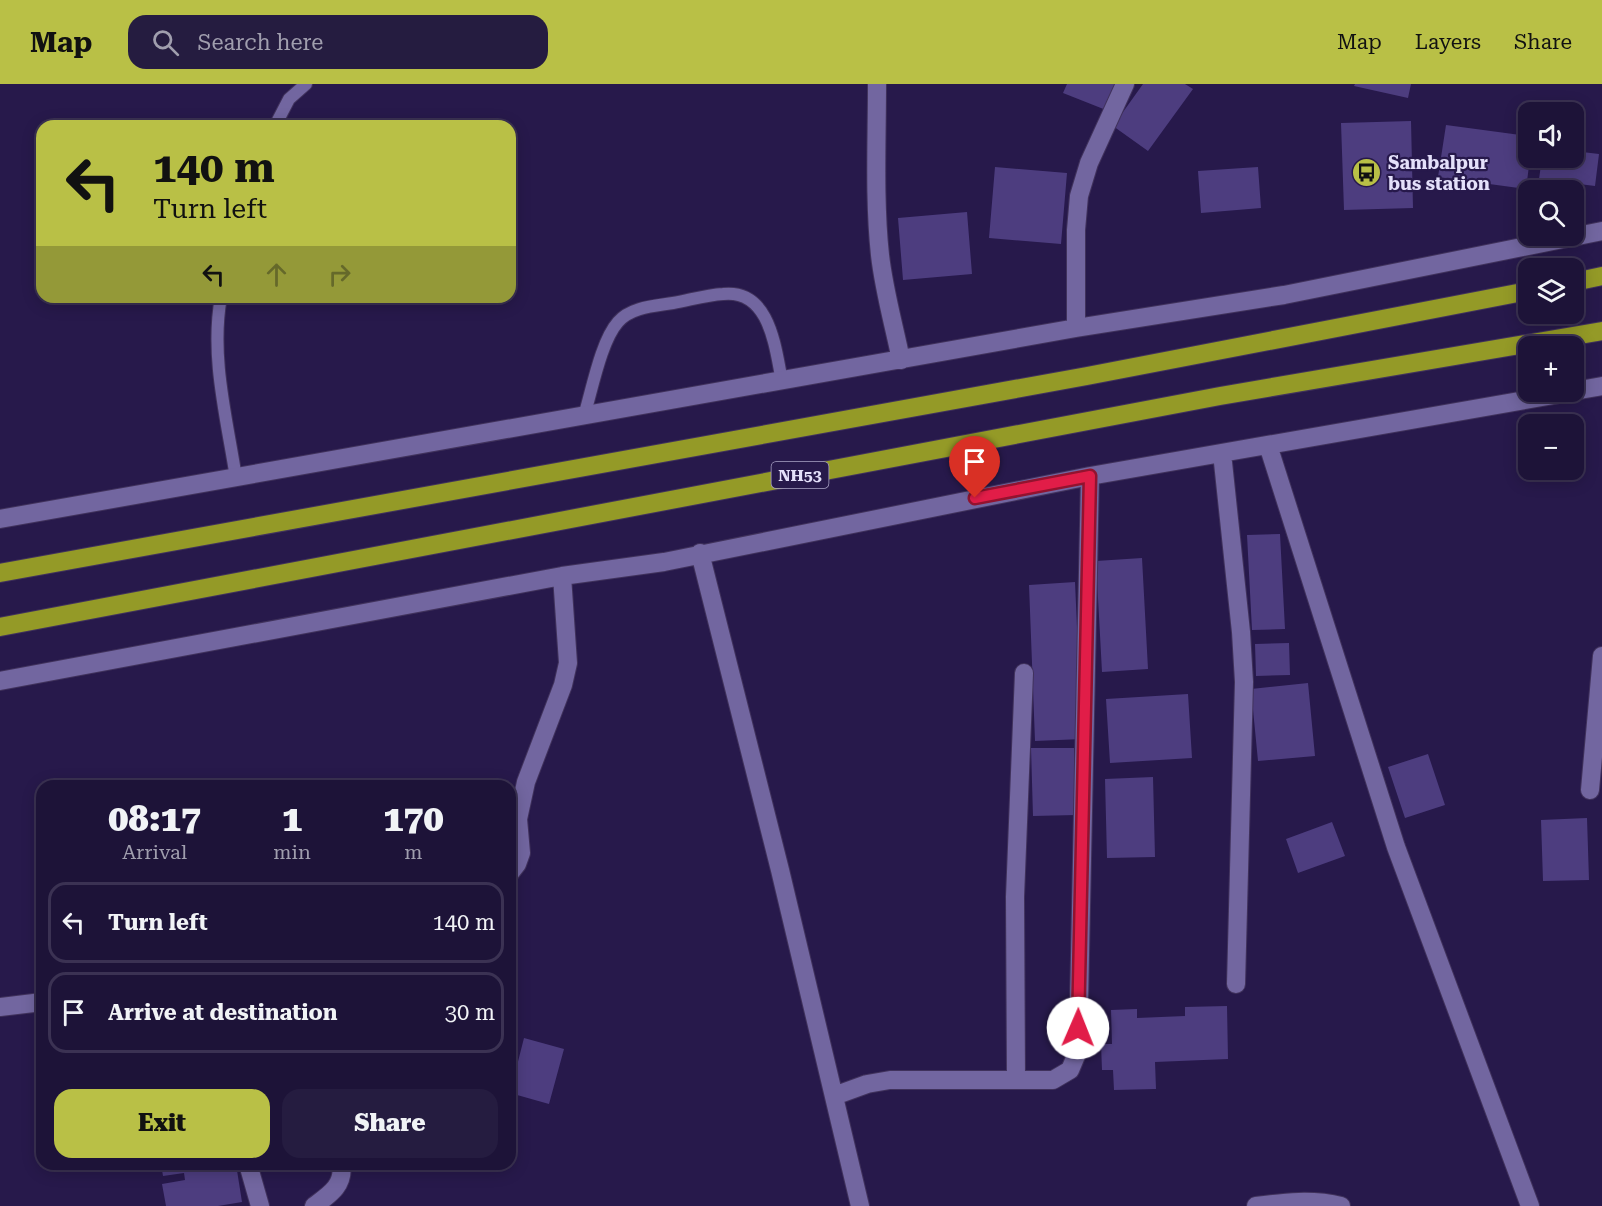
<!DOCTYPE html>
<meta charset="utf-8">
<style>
:root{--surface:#1d1338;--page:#251c40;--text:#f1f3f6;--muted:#a09eae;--line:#3b3253;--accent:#b9c046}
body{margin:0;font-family:"Roboto Serif",serif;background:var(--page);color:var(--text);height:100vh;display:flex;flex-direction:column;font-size:22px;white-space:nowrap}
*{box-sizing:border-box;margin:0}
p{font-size:20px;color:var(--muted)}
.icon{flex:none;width:33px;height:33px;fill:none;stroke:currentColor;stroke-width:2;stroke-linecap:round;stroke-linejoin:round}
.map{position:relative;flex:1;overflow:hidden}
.details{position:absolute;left:36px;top:696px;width:480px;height:390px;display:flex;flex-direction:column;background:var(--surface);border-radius:18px;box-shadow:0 3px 15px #0003,0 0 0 2px var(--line)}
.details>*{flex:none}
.guide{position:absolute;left:36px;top:36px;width:480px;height:183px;border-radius:18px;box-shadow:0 3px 15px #0003,0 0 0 2px var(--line);background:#b9c046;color:#111;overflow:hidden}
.fabs{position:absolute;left:1518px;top:18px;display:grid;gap:12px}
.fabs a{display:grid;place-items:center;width:66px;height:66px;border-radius:12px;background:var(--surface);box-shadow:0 3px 15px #0003,0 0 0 2px var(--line);font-size:30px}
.pin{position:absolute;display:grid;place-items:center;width:51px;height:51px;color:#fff;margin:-62px -26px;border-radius:50% 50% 50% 0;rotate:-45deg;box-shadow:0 0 6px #0007}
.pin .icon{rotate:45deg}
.me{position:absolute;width:66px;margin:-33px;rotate:1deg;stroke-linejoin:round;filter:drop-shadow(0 0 4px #0008)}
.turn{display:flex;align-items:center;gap:21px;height:126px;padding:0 18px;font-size:27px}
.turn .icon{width:78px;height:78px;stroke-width:2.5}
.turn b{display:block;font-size:42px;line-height:51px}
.lanes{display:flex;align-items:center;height:57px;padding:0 18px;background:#0003;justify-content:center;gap:30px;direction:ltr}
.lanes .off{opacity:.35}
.eta{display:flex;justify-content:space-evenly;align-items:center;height:102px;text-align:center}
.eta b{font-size:36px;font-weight:800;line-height:42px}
.primary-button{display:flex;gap:12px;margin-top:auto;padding:12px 18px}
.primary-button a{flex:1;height:69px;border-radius:18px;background:var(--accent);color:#111;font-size:24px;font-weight:800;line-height:69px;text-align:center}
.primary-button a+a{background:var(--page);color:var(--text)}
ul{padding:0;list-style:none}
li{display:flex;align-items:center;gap:18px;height:81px;margin:0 12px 9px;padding:0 6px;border:3px solid var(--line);border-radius:18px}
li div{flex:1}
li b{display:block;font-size:22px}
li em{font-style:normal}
header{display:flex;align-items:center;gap:36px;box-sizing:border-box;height:84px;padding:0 30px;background:var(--accent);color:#111}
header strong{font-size:28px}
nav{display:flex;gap:33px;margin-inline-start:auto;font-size:21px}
.search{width:420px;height:54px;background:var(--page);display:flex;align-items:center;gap:15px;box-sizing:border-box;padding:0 21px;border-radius:18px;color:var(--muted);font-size:22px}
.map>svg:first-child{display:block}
.building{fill:#4d3d7f}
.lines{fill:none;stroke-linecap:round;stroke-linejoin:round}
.lane-casing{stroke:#40325c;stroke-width:14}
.street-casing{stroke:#40325c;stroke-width:20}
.highway-casing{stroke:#40325c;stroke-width:20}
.lane{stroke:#7266a0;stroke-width:12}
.street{stroke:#7266a0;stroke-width:18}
.highway{stroke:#949a27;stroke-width:18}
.route-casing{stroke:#92132f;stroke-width:15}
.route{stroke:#e11d48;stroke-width:10}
.labels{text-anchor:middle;stroke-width:4.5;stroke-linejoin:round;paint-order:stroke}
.shield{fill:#27194b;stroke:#aba4c6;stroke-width:1.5}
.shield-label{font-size:16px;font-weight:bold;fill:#e4e0fa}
.poi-label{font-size:18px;font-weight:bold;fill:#e4e0fa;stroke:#27194b;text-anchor:start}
</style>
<header>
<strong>Map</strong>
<div class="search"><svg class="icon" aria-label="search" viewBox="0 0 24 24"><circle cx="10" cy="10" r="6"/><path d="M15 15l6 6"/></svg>Search here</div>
<nav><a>Map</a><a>Layers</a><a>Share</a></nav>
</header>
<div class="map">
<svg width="1602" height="1122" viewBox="0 0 1602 1122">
<rect width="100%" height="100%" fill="#27194b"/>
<path class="building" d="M1067,0H1118L1106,26L1063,9Z
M1143,0H1185L1193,5L1148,67L1113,42Z
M1355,0H1411L1408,14L1354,2Z
M1411,37L1413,124L1344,126L1341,39Z
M1446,41L1528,52V74H1530L1526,105L1438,93Z
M1574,67L1599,70L1595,102L1539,95L1542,74H1574Z
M995,83L1067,89L1061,160L989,154Z
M1258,83L1261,124L1201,129L1198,87Z
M967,128L972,190L903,196L898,134Z
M1280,450L1285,545L1252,546L1247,451Z
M1142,474L1148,585L1102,588L1096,477Z
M1075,498L1082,655L1035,657L1029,501Z
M1289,559L1290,591L1256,592L1255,560Z
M1308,599L1315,672L1258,677L1251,605Z
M1188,610L1192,674L1110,679L1106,615Z
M1031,664H1074L1076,731L1033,732Z
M1428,670L1445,721L1405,734L1388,683Z
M1153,693L1155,773L1107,774L1105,695Z
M1587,734L1589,796L1543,797L1541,736Z
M1332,738L1345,772L1298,789L1286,755Z
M1227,922L1228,975L1155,978L1156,1005L1114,1006L1113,986H1102L1101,960H1112L1111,926L1137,925V934L1185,932V923Z
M524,954L564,965L549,1020L510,1009Z
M161,1080H236L242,1118L218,1122H166L162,1100L185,1096L184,1089L163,1092Z"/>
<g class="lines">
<defs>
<path id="lane" d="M275,42L289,15L306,0
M221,213C210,273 227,335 236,394
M584,332C592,306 601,257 618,238C631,223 655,222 673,219C690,216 706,211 723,210C770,205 775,263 782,297"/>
<path id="street" d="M877,0C877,57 874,115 880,171C884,207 894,241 901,276
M1076,244V146L1079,112L1089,79L1125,0
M1574,307L1602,302
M1268,361L1396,763L1530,1122
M1222,369L1241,548L1244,598L1236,900
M0,435L1076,244L1284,211L1602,147
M700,469L780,786L860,1122
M0,597L562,492L664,478L1090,392L1571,308
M1590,706L1602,572
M510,789L517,780L521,769L518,735L526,698L563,601L568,579L562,492
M0,923L42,918
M1016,996L1015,813L1024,589
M834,1012L867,1000L890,996H1053L1070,986L1078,967L1090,392
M248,1080L260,1122
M314,1122C329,1111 345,1101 341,1080
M1256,1122C1285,1118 1313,1115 1341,1122"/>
<path id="highway" d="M1574,198L1602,192
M0,489L1087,292L1528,207
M0,543L1220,312L1602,247"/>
</defs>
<use href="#lane" class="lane-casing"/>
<use href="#street" class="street-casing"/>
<use href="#highway" class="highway-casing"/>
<use href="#lane" class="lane"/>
<use href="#street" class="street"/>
<use href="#highway" class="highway"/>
</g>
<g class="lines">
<defs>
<path id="route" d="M975,414L1090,392L1078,944"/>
</defs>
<use href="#route" class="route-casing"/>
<use href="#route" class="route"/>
</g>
<defs>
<symbol id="bus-disc" viewBox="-11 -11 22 22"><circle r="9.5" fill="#b9c046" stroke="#27194b"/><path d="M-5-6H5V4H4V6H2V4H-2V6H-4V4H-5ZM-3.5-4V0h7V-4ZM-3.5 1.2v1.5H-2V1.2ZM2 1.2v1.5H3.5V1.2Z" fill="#111"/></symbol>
</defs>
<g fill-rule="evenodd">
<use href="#bus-disc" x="1350" y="72" width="33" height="33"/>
</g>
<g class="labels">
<rect class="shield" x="771.5" y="378" width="57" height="26" rx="4.5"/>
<g class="shield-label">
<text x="800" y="397">NH53</text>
</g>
<g class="poi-label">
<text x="1388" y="85">Sambalpur<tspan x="1388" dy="21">bus station</tspan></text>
</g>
</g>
</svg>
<div class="fabs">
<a><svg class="icon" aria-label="sound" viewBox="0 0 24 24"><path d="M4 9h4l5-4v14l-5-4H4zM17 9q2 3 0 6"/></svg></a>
<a><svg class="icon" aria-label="search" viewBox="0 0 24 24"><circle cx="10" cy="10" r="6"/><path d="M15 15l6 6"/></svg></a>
<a><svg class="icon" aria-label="layers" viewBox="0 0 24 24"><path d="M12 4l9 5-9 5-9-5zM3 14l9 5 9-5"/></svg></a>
<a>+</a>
<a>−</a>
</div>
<div class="pin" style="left:975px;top:414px;background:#d93025"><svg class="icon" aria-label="arrive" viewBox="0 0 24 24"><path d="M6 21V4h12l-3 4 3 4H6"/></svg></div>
<svg class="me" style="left:1078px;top:944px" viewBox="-20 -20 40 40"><circle r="19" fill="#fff"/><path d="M0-13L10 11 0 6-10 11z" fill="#e11d48"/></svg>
<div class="guide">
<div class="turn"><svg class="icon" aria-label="left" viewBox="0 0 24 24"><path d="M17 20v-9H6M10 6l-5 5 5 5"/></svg><div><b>140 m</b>Turn left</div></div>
<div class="lanes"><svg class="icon" aria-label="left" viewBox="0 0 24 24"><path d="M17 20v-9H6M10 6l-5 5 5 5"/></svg><svg class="icon off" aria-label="ahead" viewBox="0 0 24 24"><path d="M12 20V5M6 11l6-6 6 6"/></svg><svg class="icon off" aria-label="right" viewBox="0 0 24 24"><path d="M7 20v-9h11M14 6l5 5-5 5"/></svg></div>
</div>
<section class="details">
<div class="eta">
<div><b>08:17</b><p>Arrival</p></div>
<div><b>1</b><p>min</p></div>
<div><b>170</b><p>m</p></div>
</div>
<ul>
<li><svg class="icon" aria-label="left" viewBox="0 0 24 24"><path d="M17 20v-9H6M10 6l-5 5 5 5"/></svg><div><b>Turn left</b></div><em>140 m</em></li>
<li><svg class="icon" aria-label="arrive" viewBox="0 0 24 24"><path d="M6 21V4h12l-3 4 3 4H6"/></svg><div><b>Arrive at destination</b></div><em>30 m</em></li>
</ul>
<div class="primary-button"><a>Exit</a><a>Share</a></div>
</section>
</div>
